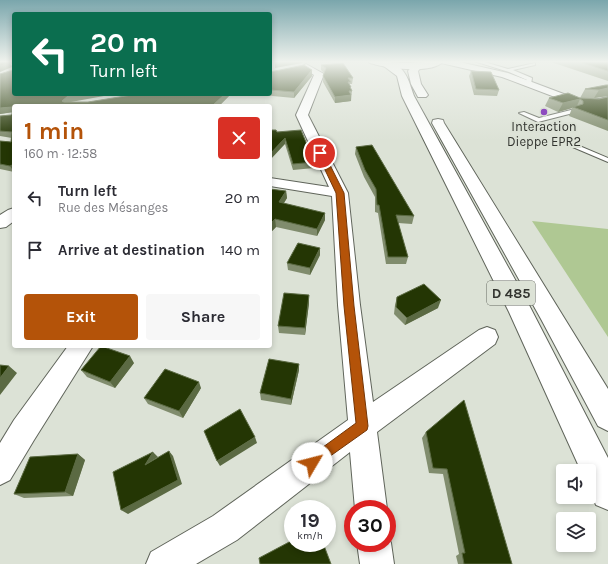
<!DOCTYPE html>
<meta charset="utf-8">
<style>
:root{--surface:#fff;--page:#f7f7f7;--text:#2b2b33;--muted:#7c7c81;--accent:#b45309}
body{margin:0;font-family:Karla,sans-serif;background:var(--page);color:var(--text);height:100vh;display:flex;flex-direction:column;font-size:15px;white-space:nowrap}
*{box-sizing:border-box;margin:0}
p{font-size:13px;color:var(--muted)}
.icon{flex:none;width:22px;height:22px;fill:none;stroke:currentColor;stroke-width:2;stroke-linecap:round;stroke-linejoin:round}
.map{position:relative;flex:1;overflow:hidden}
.sheet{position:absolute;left:12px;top:104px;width:260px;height:244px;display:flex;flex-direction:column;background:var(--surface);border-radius:4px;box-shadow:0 2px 6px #0003}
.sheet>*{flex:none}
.guide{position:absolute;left:12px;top:12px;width:260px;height:84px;border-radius:4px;box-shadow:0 2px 6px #0003;background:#0b6e4f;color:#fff;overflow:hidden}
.fabs{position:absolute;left:556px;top:464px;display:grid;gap:8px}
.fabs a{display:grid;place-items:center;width:40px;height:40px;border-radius:4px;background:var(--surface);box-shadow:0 2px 6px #0003;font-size:20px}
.speed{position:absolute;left:284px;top:500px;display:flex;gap:8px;font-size:20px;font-weight:700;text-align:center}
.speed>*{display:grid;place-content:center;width:52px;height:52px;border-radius:50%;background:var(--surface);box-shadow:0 2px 6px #0003;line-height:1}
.speed small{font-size:10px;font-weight:400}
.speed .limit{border:6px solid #d22;background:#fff;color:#111}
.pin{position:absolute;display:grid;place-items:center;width:34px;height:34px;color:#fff;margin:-17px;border:2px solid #fff;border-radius:50%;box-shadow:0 1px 4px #0007}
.me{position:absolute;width:44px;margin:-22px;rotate:53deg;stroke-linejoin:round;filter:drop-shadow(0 0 3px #0008)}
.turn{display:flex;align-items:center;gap:14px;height:84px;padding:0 12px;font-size:18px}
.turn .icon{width:52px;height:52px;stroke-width:2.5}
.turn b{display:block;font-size:28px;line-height:34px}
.round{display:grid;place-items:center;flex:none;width:42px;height:42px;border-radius:4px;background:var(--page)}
.head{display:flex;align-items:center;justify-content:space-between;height:68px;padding:0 12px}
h1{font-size:24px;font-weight:700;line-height:30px;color:var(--accent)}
.primary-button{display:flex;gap:8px;margin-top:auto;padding:8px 12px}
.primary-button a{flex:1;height:46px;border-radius:4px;background:var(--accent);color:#fff;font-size:16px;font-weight:700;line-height:46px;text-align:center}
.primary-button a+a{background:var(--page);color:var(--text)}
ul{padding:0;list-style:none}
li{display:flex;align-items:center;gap:12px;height:52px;padding:0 12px}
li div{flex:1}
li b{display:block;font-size:15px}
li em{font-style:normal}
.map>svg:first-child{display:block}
.green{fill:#afc893}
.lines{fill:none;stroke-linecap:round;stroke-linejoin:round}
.service-casing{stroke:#60655b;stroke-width:2}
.minor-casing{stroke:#60655b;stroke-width:2}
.primary-casing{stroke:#60655b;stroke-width:2}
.trunk-casing{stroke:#60655b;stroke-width:2}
.service{fill:#fff;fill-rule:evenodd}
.minor{fill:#fff;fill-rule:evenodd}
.primary{fill:#fff;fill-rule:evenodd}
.trunk{fill:#fff;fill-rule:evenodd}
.wall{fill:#808c6d}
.shaded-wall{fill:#5b6a43}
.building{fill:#243604;stroke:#5b6a43}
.route{fill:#b45309;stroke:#753606}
.poi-dot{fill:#8d4bbf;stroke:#dce2d6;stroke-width:1.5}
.labels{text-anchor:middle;stroke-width:4;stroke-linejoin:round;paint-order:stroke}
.far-poi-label{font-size:13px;fill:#32342f;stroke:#dce2d6}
.shield{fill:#dce2d6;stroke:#656861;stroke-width:1}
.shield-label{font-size:14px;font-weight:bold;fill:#32342f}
</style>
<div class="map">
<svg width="608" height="564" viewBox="0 0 608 564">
<rect width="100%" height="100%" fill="#dce2d6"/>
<path class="green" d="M532,221L608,229V337Z"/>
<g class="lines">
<defs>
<path id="service" d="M0,61L14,64V66L0,63Z
M474,61H481L508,69L535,63V65L513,70L532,78L531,84L527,85V80L509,72Z
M575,109L577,110V112L538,122L519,113L524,112L539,118Z
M570,142L608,158V162L568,145L567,144Z"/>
<path id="minor" d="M440,61H455L508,73L577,99L594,100L608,97V103L594,106L576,105L502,77L441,63Z
M306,64L324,74L308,115L348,193L360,305L373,402L479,330L487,327L495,330L498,337L495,344L377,432L387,509H355L350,452L237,540L196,564H146L151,552L213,516L348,420L338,305L332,196L270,186V178L329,187L296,115L314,75L302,67Z
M14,208V221L6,227L0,228V215L8,210Z
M68,346H93L34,440L10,480L0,485V443L14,420Z
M387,534L391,543L394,564H360L357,543H387Z"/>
<path id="primary" d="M368,61L406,63L444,61C431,75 386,68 370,63Z"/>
<path id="trunk" d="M386,61C406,66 408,79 414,96L529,305L608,458V510L596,505L589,489V471H581L509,312L402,96L397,76L381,64Z
M418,62L423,65L418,71L421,84L428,95L426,97H418L411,84L408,71L415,63Z
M438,119L443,120L444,123L608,389V431L598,426L541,319L432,123L433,120Z"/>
</defs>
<use href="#service" class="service-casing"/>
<use href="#minor" class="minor-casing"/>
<use href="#primary" class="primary-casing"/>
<use href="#trunk" class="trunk-casing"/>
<use href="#service" class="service"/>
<use href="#minor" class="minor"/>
<use href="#primary" class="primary"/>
<use href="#trunk" class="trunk"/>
</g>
<path class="wall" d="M6,61H14L71,102H70H88L138,94H229V96L219,106H14V172L0,169V141L11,142L12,138L0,136V116L11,115L12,114V112L0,114V74L13,70V62Z
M548,61H608V81Z
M321,65L353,78L352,84H350V86L351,88L352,91L351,101L335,103L323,82V76L324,73L321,70Z
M312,70V76L294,98L250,94H270V72Z
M471,71L499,90L497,96L474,95L469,76Z
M608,85V96L594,98H580L585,89Z
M608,97V131L569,116L572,108L558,112L545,106L549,98H580L599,99Z
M277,132L314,162V168L293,170L285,144Z
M356,147L414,216L412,224L398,223L408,257L406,264H386L378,213L375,212V197L364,177L355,154Z
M286,191L287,198L284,203L325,220L317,236L276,227L270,233Z
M320,255L310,275L288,270L287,263Z
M397,297L438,308L405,325L394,314L395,305Z
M309,303L305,335L279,333L278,326Z
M134,363L115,388L87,377L81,370Z
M299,364V370L291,405L261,400L260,393Z
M201,388L183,418L148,404L144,398Z
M426,432L512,564H458L456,556L459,554L443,474L429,473L422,438Z
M78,454L85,460L73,496L24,498L14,494Z"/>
<path class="shaded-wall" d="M282,61H302V63L275,68V62Z
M10,63L12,67L0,72V66Z
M312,70V76L294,98V92Z
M608,88V96L594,98L599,90Z
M83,94H115L71,102L65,106L62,101L68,96Z
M225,94H229V96L219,106H212Z
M351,95V101L335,103V97Z
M580,99L576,108L573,107L572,108L558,112L563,103Z
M12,107L14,112L0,114V108Z
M285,138V144L270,160V154Z
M14,164V172L10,166Z
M286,191L287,198L280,209L279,202Z
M325,213V220L317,236V229Z
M275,219L276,227L270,233V224Z
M320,248V255L310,275V268Z
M309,295V303L305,335V328Z
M441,300L438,308L405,325L407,318Z
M130,356L134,363L115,388L110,382Z
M299,364V370L291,405V399Z
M9,366L17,373L0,395V378Z
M199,382L201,388L183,418L179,411Z
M255,437L257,443L220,466L217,461Z
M169,451L173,456L182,484L128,514L121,510Z
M153,452L158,457L145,465Z
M78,454L85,460L73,496L65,492Z"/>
<path class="building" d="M0,61H3L10,63L0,66Z
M13,61H14V94H83L68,96L62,101L64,102H88L138,94H225L212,106H14V164L10,166L0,164V141L11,142L12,132L0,131V116L11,115L12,114V107L0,108V74L13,70Z
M576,61H608V71Z
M343,63L353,78H348L351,82H348L351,87H350L352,91H349L351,95L335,97L323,76L326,68L321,65Z
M304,65L312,70L294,92L270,90V72Z
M471,71L491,72L499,90L476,89Z
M606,85H608V88L599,90L585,89Z
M568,93L580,98L599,99L608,97V120L573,107L583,104V101L580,99L563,103L549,98Z
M270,130H276L277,132L301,130L314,162L293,164L285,138L270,154Z
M372,145L414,216L396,215L408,257H388L379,205H377L376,189L365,170L356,147Z
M270,189L286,191L279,202L325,213L317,229L275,219L270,224Z
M298,243L320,248L310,268L287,263Z
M424,284L441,300L407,318L396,307L397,297Z
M284,293L309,295L305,328L278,326Z
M101,346L130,356L110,382L81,370Z
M269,359L299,364L291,399L260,393Z
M0,365L9,366L0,378Z
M165,369L199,382L179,411L144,398Z
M464,400L512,564H464L462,553H465L447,469L433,468L426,432Z
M240,409L255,437L217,461L204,431Z
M169,451L178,480L121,510L113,472L153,452L145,465Z
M78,454L65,492L14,494L30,457Z
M293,540V543H323L331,564H260L259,558Z"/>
<linearGradient id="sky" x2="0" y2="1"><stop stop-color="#7aa6ac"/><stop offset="0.44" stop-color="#eff2ed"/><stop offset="1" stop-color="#eff2ed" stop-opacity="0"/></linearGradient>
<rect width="608" height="140" fill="url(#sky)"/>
<path class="route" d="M320,151L324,153L344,193L354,306L368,426L367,430L312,469L308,468L306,463L308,458L356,423L344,306L336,193L317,153Z"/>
<circle class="poi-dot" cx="544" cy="112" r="4"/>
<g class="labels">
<g class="far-poi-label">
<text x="544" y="131">Interaction<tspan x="544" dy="15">Dieppe EPR2</tspan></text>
</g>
<rect class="shield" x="487" y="281" width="48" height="24" rx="3"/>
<g class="shield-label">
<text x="511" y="298">D 485</text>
</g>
</g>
</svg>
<div class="fabs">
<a><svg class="icon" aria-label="sound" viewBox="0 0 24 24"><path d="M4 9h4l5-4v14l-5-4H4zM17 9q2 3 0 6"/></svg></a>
<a><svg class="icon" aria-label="layers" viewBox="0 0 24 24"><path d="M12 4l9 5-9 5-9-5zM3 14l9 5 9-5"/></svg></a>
</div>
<div class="speed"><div>19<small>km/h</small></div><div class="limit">30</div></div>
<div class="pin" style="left:320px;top:153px;background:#d93025"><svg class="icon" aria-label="arrive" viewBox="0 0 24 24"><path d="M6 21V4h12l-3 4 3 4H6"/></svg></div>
<svg class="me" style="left:312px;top:463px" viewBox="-20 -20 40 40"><circle r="19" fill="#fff"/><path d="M0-13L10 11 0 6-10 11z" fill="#b45309"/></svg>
<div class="guide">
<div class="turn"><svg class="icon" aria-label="left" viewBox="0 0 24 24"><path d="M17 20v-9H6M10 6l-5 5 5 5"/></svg><div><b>20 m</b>Turn left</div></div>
</div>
<section class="sheet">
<div class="head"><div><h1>1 min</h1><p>160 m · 12:58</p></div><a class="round" style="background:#d93025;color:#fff"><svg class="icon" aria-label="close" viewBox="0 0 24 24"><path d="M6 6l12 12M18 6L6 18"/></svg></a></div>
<ul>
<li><svg class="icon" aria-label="left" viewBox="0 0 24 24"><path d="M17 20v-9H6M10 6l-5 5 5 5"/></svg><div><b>Turn left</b><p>Rue des Mésanges</p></div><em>20 m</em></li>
<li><svg class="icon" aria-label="arrive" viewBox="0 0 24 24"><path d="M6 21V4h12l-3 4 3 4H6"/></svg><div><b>Arrive at destination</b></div><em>140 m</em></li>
</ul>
<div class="primary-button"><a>Exit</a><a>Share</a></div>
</section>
</div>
